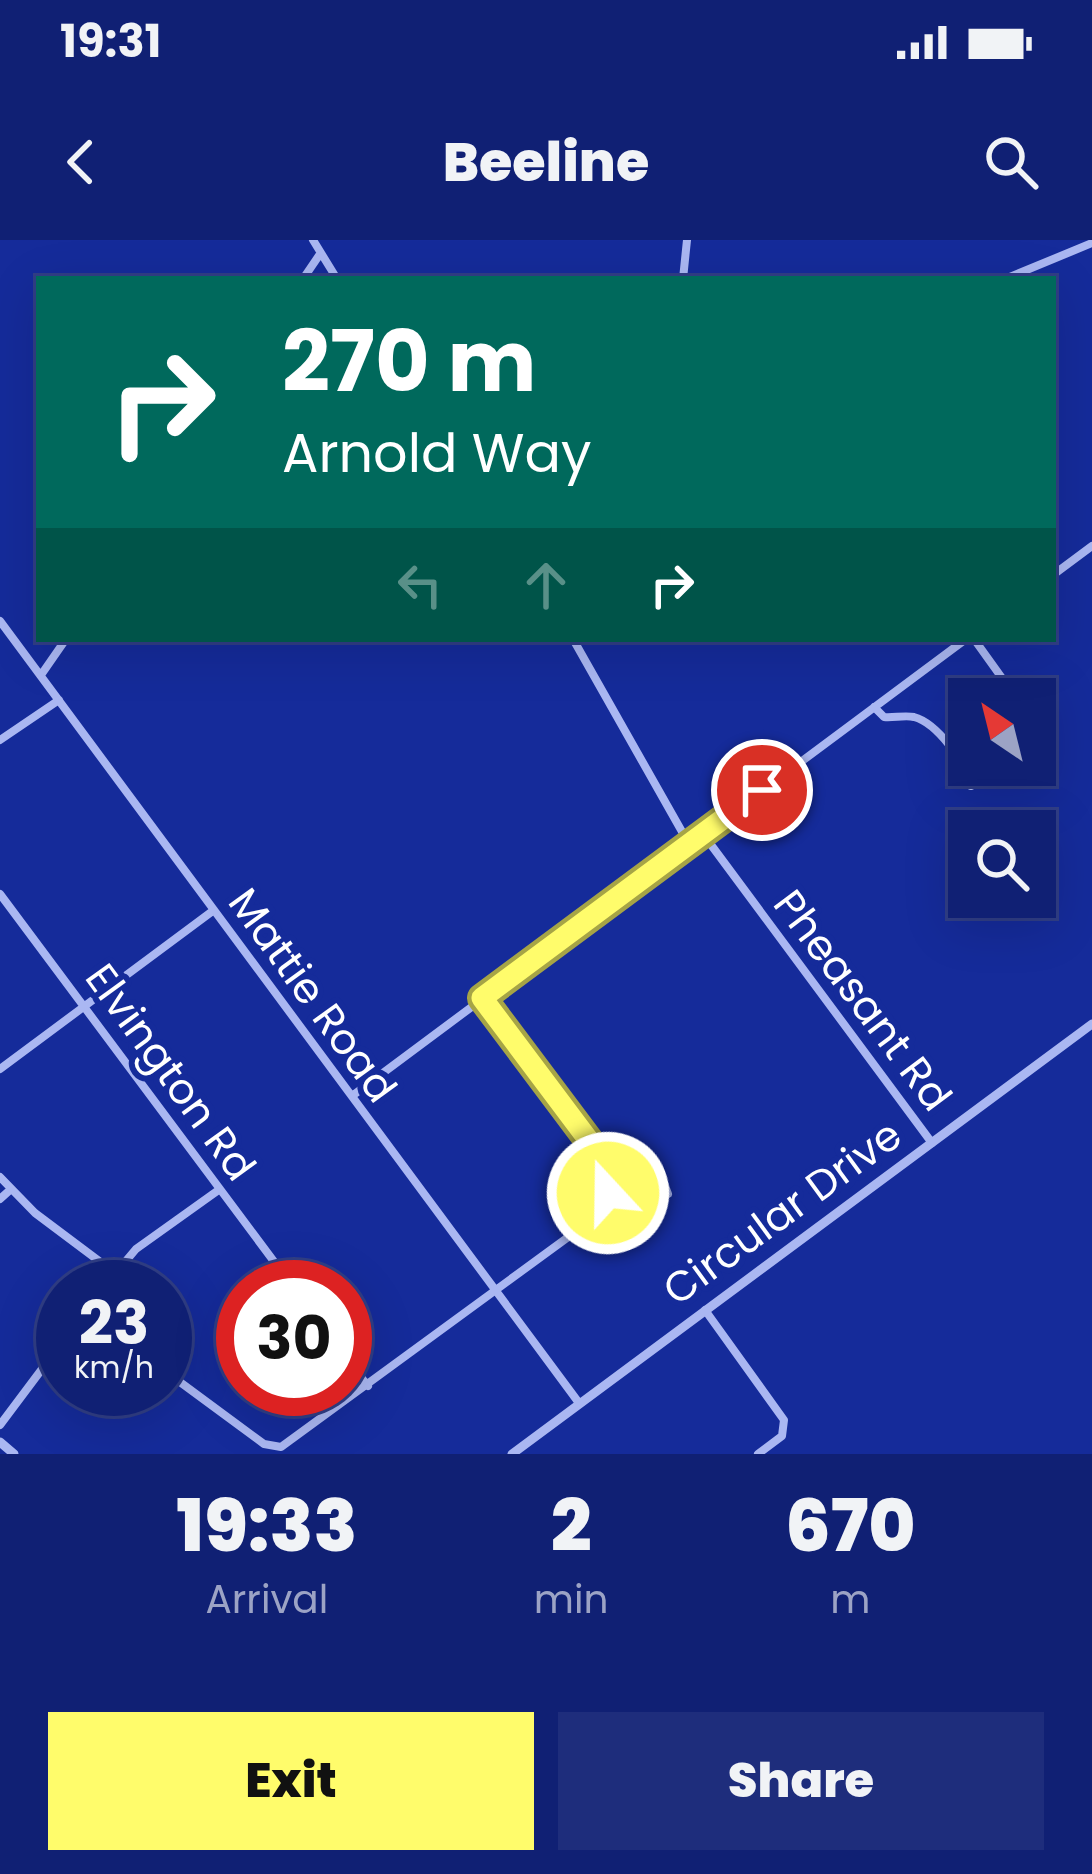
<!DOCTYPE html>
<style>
:root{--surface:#102074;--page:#1e2d7c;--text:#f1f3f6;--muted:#9ca3c5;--line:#303e86;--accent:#fffc6b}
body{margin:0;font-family:Poppins,sans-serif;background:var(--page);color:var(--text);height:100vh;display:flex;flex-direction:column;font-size:45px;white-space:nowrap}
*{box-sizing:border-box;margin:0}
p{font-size:39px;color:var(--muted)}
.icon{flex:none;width:66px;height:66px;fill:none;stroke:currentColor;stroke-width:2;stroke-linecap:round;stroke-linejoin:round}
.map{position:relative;height:1214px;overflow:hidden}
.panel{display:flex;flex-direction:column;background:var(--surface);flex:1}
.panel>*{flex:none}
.hud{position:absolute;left:36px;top:36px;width:1020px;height:366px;border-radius:0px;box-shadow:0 12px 48px #0002,0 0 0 3px var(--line);background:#00695c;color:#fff;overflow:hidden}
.needle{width:78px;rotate:325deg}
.fabs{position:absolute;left:948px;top:438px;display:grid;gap:24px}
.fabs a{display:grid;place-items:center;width:108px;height:108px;border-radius:0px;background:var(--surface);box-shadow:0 12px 48px #0002,0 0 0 3px var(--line);font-size:60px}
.speed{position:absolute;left:36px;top:1020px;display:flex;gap:24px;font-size:60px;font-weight:700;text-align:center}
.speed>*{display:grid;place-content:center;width:156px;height:156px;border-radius:50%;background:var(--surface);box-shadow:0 12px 48px #0002,0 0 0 3px var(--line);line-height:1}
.speed small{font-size:30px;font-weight:400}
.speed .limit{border:18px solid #d22;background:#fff;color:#111}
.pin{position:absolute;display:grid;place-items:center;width:102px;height:102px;color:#fff;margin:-51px;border:6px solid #fff;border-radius:50%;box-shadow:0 3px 12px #0007}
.me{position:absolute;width:132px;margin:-66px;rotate:339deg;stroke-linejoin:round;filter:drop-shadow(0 0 9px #0008)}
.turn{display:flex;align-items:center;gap:42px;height:252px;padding:0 48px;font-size:54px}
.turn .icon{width:156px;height:156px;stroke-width:2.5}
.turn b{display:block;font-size:84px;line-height:102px}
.lanes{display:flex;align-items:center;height:114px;padding:0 48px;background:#0003;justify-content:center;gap:60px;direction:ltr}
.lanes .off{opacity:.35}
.eta{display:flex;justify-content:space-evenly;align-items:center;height:204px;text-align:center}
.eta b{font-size:72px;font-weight:800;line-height:84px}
.action{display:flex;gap:24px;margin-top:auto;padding:24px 48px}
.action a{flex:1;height:138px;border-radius:0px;background:var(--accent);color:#111;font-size:48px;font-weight:800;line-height:138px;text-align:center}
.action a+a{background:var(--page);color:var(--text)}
.status{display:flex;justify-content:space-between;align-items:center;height:84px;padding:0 60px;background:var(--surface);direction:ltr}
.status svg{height:33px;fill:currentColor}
header{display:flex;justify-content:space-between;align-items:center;height:156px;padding:0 48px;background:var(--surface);font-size:54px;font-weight:800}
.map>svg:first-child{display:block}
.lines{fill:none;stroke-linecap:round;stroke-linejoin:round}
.minor{stroke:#aab7f2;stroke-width:8}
.tertiary{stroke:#aab7f2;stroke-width:9}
.route-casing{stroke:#a6a446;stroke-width:30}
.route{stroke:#fffc6b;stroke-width:21}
.labels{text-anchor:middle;stroke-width:12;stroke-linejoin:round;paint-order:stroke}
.street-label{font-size:42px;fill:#fff;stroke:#152b9a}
</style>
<div class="status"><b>19:31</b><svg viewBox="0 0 49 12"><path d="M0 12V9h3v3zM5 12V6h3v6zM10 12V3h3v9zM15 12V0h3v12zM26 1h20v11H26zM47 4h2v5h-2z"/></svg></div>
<header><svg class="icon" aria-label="back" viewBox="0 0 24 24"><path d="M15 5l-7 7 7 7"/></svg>Beeline<svg class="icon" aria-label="search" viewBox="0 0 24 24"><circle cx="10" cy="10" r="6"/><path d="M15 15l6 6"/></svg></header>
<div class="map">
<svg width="1092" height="1214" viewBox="0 0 1092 1214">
<rect width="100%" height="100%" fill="#152b9a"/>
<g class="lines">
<path class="minor" d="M313,0L337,39
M303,39L320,14
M683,39L687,0
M1005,39L1092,3
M1053,335L1092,306
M0,381L579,1163
M573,399L689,604
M974,399L1017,459
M41,435L66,399
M874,467L884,477C893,478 905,475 914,477C937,483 967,524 971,546
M0,500L59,460
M703,594L932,903
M0,654L293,1047
M0,829L214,670
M352,856L966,399
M0,937L35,973L115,1033
M609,939L662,938L668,954
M0,959L10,950
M104,1047L136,1009L220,949
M705,1070L784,1180L782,1196L758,1214
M345,1117L368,1146
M165,1131L264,1204L281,1207L597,976L610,941L605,923L482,758
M0,1185L63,1101"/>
<path class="tertiary" d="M0,1202L14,1214
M512,1214L1092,784"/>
</g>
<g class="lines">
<defs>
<path id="route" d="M608,953L605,922L482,758L762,550"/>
</defs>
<use href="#route" class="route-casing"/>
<use href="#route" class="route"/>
</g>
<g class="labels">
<g class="street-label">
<text transform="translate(313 755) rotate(54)" y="15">Mattie Road</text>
<text transform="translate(863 760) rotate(53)" y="15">Pheasant Rd</text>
<text transform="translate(171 832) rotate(54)" y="15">Elvington Rd</text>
<text transform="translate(782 972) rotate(-36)" y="15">Circular Drive</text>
</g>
</g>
</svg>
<div class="fabs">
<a><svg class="needle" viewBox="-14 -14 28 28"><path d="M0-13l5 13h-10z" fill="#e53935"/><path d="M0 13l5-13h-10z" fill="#9ca3c5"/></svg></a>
<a><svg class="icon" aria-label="search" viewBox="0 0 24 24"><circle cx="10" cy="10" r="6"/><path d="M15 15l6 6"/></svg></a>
</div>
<div class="speed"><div>23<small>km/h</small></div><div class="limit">30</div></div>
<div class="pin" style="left:762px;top:550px;background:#d93025"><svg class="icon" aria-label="arrive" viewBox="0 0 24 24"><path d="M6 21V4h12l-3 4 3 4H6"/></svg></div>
<svg class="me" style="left:608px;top:953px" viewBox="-20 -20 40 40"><circle r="17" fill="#fffc6b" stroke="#fff" stroke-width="3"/><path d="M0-11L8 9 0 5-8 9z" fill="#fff"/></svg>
<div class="hud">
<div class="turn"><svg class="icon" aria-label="right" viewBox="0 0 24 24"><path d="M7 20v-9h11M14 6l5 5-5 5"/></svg><div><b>270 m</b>Arnold Way</div></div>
<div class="lanes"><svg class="icon off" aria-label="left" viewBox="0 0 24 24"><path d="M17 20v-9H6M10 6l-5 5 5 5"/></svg><svg class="icon off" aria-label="ahead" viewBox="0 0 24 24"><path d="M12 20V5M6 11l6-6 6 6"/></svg><svg class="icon" aria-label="right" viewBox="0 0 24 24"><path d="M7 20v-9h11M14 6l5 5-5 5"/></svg></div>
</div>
</div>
<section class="panel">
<div class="eta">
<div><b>19:33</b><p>Arrival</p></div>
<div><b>2</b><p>min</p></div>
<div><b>670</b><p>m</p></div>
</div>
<div class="action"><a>Exit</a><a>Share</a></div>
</section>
